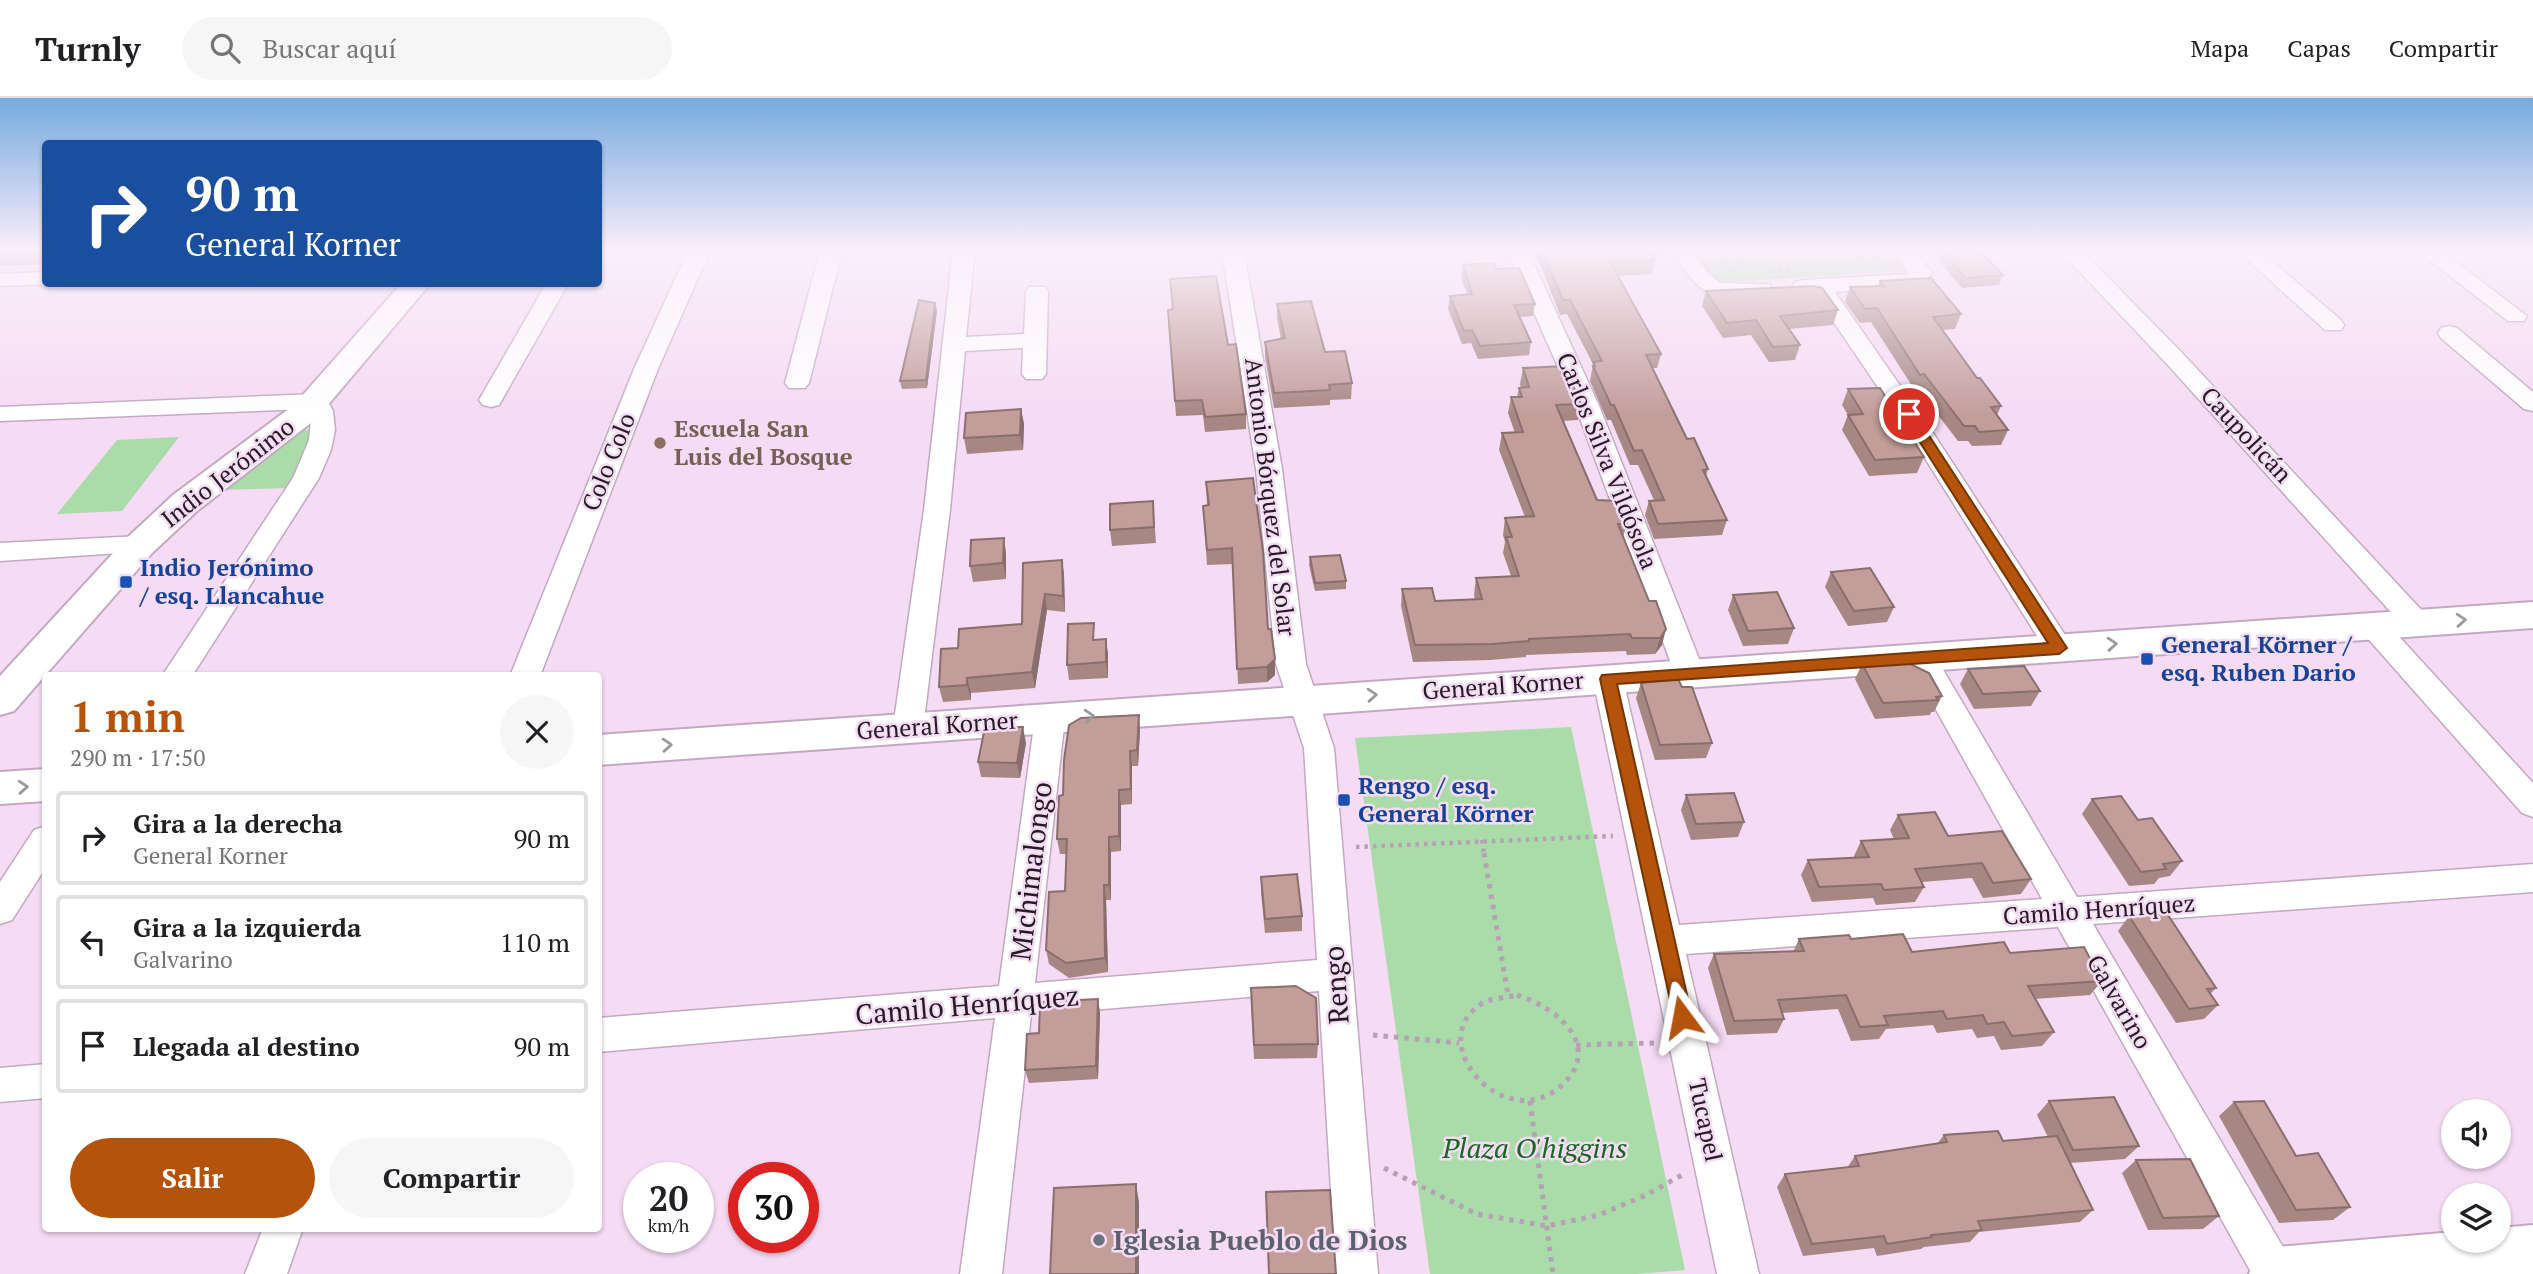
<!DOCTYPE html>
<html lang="es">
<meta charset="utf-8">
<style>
:root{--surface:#fff;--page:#f6f6f6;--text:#202124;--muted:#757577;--line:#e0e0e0;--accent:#b45309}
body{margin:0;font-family:"PT Serif",serif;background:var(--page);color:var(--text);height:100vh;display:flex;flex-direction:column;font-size:26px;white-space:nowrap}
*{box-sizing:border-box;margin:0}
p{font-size:23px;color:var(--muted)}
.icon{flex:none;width:38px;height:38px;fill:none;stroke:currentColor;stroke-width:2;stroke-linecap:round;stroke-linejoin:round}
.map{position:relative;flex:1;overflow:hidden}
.panel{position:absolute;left:42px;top:574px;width:560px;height:560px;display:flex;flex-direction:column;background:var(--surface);border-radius:7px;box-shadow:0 2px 5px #0004}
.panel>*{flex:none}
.guide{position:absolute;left:42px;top:42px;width:560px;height:147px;border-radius:7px;box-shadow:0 2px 5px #0004;background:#1a4fa0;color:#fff;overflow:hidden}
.tools{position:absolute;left:2441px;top:1001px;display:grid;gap:14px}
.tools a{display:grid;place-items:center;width:70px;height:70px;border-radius:50%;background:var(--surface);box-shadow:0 2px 5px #0004;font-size:35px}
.speed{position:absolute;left:623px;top:1064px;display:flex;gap:14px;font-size:35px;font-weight:700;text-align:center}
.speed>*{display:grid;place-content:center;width:91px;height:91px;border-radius:50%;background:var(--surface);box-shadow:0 2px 5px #0004;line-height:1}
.speed small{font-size:18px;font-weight:400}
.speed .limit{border:10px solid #d22;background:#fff;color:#111}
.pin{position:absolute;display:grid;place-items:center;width:60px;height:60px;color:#fff;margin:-30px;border:4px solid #fff;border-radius:50%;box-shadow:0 2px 7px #0007}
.me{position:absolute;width:77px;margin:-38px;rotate:347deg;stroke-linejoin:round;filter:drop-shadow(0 0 5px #0008)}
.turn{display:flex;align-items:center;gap:24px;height:147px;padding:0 28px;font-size:32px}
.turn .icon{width:91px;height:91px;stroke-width:2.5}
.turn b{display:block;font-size:49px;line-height:60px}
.round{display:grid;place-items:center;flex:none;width:74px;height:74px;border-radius:37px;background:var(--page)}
.overview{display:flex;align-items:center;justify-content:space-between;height:119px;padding:0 28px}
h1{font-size:42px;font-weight:800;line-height:52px;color:var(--accent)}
.cta{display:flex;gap:14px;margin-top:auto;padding:14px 28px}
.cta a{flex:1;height:80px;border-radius:42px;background:var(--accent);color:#fff;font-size:28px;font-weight:800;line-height:80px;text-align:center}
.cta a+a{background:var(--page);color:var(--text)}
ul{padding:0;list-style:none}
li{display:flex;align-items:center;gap:21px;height:94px;margin:0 14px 10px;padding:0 14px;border:4px solid var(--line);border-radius:7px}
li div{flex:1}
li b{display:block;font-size:26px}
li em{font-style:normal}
header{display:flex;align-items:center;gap:42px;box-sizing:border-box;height:98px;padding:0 35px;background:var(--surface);border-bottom:2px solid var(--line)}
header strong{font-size:33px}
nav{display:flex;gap:38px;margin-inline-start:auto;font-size:24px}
.search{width:490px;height:63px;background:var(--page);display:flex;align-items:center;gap:18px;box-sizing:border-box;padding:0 24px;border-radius:38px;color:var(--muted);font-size:26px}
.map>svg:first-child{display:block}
.green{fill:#a9dca8}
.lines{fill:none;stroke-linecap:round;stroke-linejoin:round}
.street-casing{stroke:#c2a9c1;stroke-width:3}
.secondary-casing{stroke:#c2a9c1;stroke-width:4}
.path-far2{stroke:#b6a1b5;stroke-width:3.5;stroke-dasharray:2.5 4.5;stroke-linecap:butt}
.path-far1{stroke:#b6a1b5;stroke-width:4.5;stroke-dasharray:3.5 5;stroke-linecap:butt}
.path{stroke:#b6a1b5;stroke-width:5;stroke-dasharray:4.5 6;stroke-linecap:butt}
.street{fill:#fff;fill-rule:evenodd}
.secondary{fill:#fff;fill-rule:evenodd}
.wall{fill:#a78784}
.shaded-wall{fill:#886e6c}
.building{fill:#c29d9a;stroke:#886e6c;stroke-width:2}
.oneway{stroke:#9d989c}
.route{fill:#b45309;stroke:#753606;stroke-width:2}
.education-dot{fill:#8d6e63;stroke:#f5dbf4;stroke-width:2.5}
.transit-dot{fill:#1a4fb4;stroke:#f5dbf4;stroke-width:2.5}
.worship-dot{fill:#6b7280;stroke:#f5dbf4;stroke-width:2.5}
.labels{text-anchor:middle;stroke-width:5;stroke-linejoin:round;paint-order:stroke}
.education-label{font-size:24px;font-weight:bold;fill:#785e54;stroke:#f5dbf4;text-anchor:start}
.street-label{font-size:24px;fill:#251b24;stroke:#f5dbf4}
.transit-label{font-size:24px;font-weight:bold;fill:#164399;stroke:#f5dbf4;text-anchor:start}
.near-street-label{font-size:28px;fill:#251b24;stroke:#f5dbf4}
.near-park-label{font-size:28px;font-style:italic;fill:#186821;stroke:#f5dbf4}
.near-worship-label{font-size:28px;font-weight:bold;fill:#5b616d;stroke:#f5dbf4;text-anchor:start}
</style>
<header>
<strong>Turnly</strong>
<div class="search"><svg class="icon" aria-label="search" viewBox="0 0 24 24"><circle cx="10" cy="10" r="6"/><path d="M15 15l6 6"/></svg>Buscar aquí</div>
<nav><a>Mapa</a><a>Capas</a><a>Compartir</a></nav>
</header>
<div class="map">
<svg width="2533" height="1176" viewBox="0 0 2533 1176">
<rect width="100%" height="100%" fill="#f5dbf4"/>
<path class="green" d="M1691,153H1890L1907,173L1710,185Z
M298,330L315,334L293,390L219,392Z
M179,339L122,413L57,416L117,342Z
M1571,629L1685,1172L1637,1176H1430L1355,640Z"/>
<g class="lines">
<defs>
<path id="street" d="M688,153H710L658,271L540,578H510L634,271Z
M820,153H842L809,285L805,290H789L785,285Z
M953,153H975L966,239L1024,236L1026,194L1029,189H1045L1048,194L1046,276L1042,281H1026L1022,276L1023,250L965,253L950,412L923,630L919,638L908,642L897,638L893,630L924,412Z
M1222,153H1244L1282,371L1306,566L1334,650L1378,1176H1336L1319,893L1031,917L1002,1176H960L995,920L598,954V920L999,888L1035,620L1039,612L1050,609L1061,612L1065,620L1035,885L1317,862L1304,650L1276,566L1256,371Z
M1507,153H1528L1600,310L1705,576L1700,584L1690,587L1680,584L1675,576L1576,310Z
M1673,153H1693L1707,174L1720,185L1769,186L1772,191L1769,196C1716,209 1698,197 1673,153Z
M1894,153H1915L1932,175L1923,187L1835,194L1933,335L2069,543L2073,550L2069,557L2059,560L2049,557L1909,335L1814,195L1795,194L1792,189L1795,184L1803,182L1909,176Z
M2060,153H2082L2183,256L2427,518L2431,525L2427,532L2417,535L2407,532L2167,266Z
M2238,153H2260L2341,222L2344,227L2341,232H2325Z
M2418,153H2442L2527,218L2524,223H2508Z
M46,174V186H50L0,188V176Z
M546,186H568L499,307L491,309L483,307L479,302Z
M2449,228L2457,230L2533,294V313L2524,311L2441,240L2438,235L2441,230Z
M316,296L325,298L333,313L335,332L331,352L319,380L192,578H162L293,380L309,342L311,322L308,311L0,323V309Z
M140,438L150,441L153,447L150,453L0,463V445Z
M2373,518L2383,521L2533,685V719L2522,715L2363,535L2359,528L2363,521Z
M1922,550L1932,553L2077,799L2533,766V794L2093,826L2290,1161L2296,1176H2252L2058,829L1686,856L1759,1176H1717L1593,581L1598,573L1608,570L1618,573L1623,581L1679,827L2042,801L1907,560L1912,553Z
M46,728V769L12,822L0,826V784L34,732Z
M46,966V1000L0,1004V970Z
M263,1130H303L287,1176H245Z"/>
<path id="secondary" d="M401,186H430L316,321L197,413L152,455L14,613L0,617V578L128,439L173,397L294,307Z
M2533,504V530L598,667V637Z
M46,671V703L0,706V674Z
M2533,1127V1176H2249L2257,1157L2276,1149L2454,1134V1143H2499V1130Z"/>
</defs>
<use href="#street" class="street-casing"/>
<use href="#secondary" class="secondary-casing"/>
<path class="path-far2" d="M1716,153L1727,170
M1843,153L1869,162
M1870,153L1879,163
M1732,172L1752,153
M1772,172L1791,171"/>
<path class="path-far1" d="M1482,742L1484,757
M1356,749L1613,738"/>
<path class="path" d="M1484,755L1508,897
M1517,897C1556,909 1605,948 1561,988C1505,1038 1422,945 1481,906C1490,900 1506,900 1517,897Z
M1373,937L1459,945
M1576,947L1656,945
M1530,1003L1553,1176
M1384,1070L1477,1116L1547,1128L1599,1117L1646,1097L1682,1077"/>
<use href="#street" class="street"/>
<use href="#secondary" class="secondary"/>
</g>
<path class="wall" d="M0,153H46V166L0,168Z
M1533,153H1668L1667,157L1653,158L1655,162L1652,176L1617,178L1661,256L1657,270H1653L1687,341L1708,371L1706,378L1727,422L1722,437L1654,441L1645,417L1649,403L1654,402L1638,367H1630L1611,322H1607L1590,283L1593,266L1567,216L1560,217L1541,168Z
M1933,153H1980L2003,177L1999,187L1962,190L1938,162L1939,159Z
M1463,167L1496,171L1535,206L1533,218L1520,219L1531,244L1529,257L1478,261L1471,245L1462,246L1448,211L1450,198L1467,196L1461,179Z
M1170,181L1228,247L1246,316V331L1205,334L1203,317L1176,318L1168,212L1172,211Z
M1880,183L1961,216L1955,231L1942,232L1977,280L2001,308L1997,317L2008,332L2001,347L1972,348L1968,343H1958L1918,291H1914L1871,224L1860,225L1845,204L1850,189L1878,188Z
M1706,193L1838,212L1833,227L1789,231L1800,247L1795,262L1769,264L1751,237L1723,240L1702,208Z
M935,205L937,213L927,290L902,291L900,283Z
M1277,206L1325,254L1352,285L1351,301L1330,302V307L1274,310L1265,259V244L1281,241L1277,220Z
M1523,270L1581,306L1578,322L1562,323L1597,402L1627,426L1623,439L1649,503L1662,547L1655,556L1627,557L1626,553L1526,557V559L1490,562L1413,564L1401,508L1402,491L1435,503L1475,502L1474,497L1476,480L1511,478L1503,455L1505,444L1503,437L1505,420L1525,419L1499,352L1502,335H1515L1508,315L1511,299H1517L1519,290H1521L1520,286Z
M1848,291L1924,359L1917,375L1869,378L1842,332L1848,317L1842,307Z
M1021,311L1024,326L1023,352L967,356L964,340Z
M1206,384L1268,531L1275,577L1267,584L1238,586L1233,466L1207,467L1203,408L1207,407Z
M1153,403L1156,445L1112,448L1110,432Z
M1006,455V481L973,484L970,468Z
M1310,459L1346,483V491L1315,493L1309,467Z
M1062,462L1064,477L1065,514L1047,512L1035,590L971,595V602L943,604L939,589L958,550L1022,526Z
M1831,474L1894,509L1887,524L1848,528L1825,489Z
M1733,497L1794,530L1788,546L1743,548L1728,512Z
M1106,541L1108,557V580L1069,582L1067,567Z
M1862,566L1942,598L1934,614H1931L1930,617L1875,621L1855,581Z
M1968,571L2040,593L2031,608L1974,611L1960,586Z
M1641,585L1712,645L1706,660L1655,662L1636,600Z
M1140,632L1138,668H1132V706L1121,707V753L1111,754V802H1106L1108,874L1069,880L1049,866L1046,852L1065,793L1066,756H1060L1057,741L1063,697Z
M1026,645L1020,680L981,679L978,664Z
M1686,697L1744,724L1738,739L1691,742L1681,712Z
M2092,701L2138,722L2182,763L2170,778L2159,780L2154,786L2129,788L2082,716Z
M1898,717L1948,738L2031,781L2021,796L1983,800L1972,780L1922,784L1924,789L1915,804L1876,807L1873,800L1812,804L1801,777L1808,762L1854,760V758L1861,743L1894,741L1890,732Z
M1261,779L1302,818V833L1265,835L1261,794Z
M2129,818L2216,890L2210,896L2218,907L2204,921L2176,925L2118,833Z
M1799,841H1851L1912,854L2010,855L2102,883L2090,897L2035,901L2054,934L2042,948L2001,952L1994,938L1977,940L1972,931L1937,935L1933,927L1886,931L1879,941L1851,943L1838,911L1782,915L1784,921L1777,935L1727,937L1708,870L1714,856L1793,854Z
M1098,901L1100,915L1098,981L1029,985L1025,972L1039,935Z
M1251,905L1318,946L1317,960L1254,961Z
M2049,1003L2139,1048L2125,1061L2070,1065L2093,1112L2080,1124L1979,1134L1970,1144L1924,1149L1921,1151L1877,1158L1874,1150L1803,1158L1777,1089L1785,1076L1847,1070L1855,1058L1937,1046L1944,1037L2003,1043L2048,1039L2037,1017Z
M2234,1004L2296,1058L2350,1109L2333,1122L2279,1125L2219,1018Z
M2136,1062L2219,1118L2203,1131L2148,1132L2122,1075Z"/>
<path class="shaded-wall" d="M935,205L937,213L927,290L926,282Z
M1021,311L1024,326L1023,352L1020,337Z
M1004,440L1006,455V481L1003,465Z
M1062,462L1064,477L1065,514L1063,498Z
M1045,496L1047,512L1035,590L1032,574Z
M1666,531L1662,547L1655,556L1660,540Z
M1106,541L1108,557V580L1106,564Z
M1275,561V577L1267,584V569Z
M967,580L971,595V602L967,587Z
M1139,617L1140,632L1138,668L1137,652Z
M1023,629L1026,645L1020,680L1017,665Z
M1130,653L1132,668V706L1131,691Z
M1119,692L1121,707V753L1119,738Z
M1109,739L1111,754V802L1109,787Z
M1104,787L1106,802L1108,874L1105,860Z
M1098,901L1100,915L1098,981L1096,968Z
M1136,1086L1139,1104V1176H1136Z"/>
<path class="building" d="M1542,153H1650L1655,162L1610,164L1661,256L1646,257L1687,341L1694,340L1708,371L1703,372L1727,422L1658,426L1649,403L1664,402L1642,352L1634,353L1614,307H1611L1593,268H1595L1593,264L1602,263L1570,202H1563Z
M1942,153H1980L2003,177L1966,180Z
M1494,165L1496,171L1519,170L1535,206L1514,207L1531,244L1480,248L1472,232L1464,233L1450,198L1472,196L1463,167Z
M1216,178L1228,247L1236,246L1246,316L1205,319L1202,302L1175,303L1168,212L1173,211L1170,181Z
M1931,180L1961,216L1933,219L1977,280H1980L2001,308L1991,309L2008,332L1979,334L1975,328H1964L1924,276L1920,277L1877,210L1865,211L1850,189L1884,188L1880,183Z
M1813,188L1822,190L1838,212L1780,218L1800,247L1773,249L1756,222L1727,225L1706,193Z
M919,202L935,205L926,282L900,283Z
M1311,203L1325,254L1345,253L1352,285L1329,287L1330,292L1274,295L1265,244L1285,240L1277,206Z
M1565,268L1581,306L1556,307L1597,402L1618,403L1627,426H1618L1649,503H1656L1666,531L1660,540H1632L1630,536L1529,541V543L1493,546L1415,547L1402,491L1432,490L1435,503L1482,501L1476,480L1519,478L1506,439H1512L1505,420L1534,418L1502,335L1523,334L1511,299H1522L1519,290L1529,289L1523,270Z
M1880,290L1924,359L1875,362L1848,317L1863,316L1848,291Z
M1021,311L1020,337L964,340L966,315Z
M1253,380L1263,453L1268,531H1271L1275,561L1267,569L1237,571L1232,450L1207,452L1203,408L1209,407L1206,384Z
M1153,403L1154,429L1110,432V406Z
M1004,440L1003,465L970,468L971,442Z
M1340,457L1346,483L1315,485L1310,459Z
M1062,462L1063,498L1045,496L1032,574L967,580V587L939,589L941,551L958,550L959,531L1022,526L1023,465Z
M1870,470L1894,509L1854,513L1831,474Z
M1777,494L1794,530L1748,533L1733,497Z
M1094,525L1093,542L1106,541V564L1067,567L1068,526Z
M1904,563L1929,575L1942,598L1936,599L1938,602L1883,605L1862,566Z
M2024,568L2040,593L1983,596L1968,571Z
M1678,581L1682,589H1692L1712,645L1660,647L1641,585Z
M1139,617L1137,652L1130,653L1131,691L1119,692V738L1109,739V787H1104L1105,860L1066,865L1046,852L1049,794L1065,793L1067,741H1057L1059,698L1063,697L1064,662L1069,627L1081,620Z
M985,629H1023L1017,665L978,664Z
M1734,695L1744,724L1696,726L1686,697Z
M2121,698L2138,722L2152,720L2182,763L2163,766L2166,771L2141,774L2092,701Z
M1935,714L1948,738L2002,733L2031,781L1993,785L1982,765L1915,771L1924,789L1884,792L1881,786L1819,789L1808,762L1869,759L1861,743L1909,740L1898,717Z
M1297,776L1302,818L1265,821L1261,779Z
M2166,814L2216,890L2207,891L2218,907L2189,911L2129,818Z
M1903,836L1912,854L2004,844L2010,855L2084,849L2102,883L2028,888L2054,934L2012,938L2004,924L1987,926L1983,917L1947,921L1943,913L1884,918L1888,927L1860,929L1846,897L1778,902L1784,921L1734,923L1714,856L1804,853L1799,841L1849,837L1851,841Z
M1296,888L1316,900L1318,946L1254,947L1251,890Z
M1098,901L1096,968L1025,972L1027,936L1039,935L1040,904Z
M2114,999L2139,1048L2073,1052L2049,1003Z
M2264,1003L2296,1058L2318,1055L2350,1109L2296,1112L2234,1004Z
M1998,1033L2003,1043L2057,1038L2093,1112L1978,1123L1982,1132L1931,1137L1932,1139L1887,1146L1884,1138L1812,1146L1785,1076L1859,1068L1855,1058L1947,1044L1944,1037Z
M2190,1061L2219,1118L2163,1120L2136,1062Z
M1136,1086V1176H1050L1054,1090Z
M1330,1092L1336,1176H1269L1266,1094Z"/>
<defs><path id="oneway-chevron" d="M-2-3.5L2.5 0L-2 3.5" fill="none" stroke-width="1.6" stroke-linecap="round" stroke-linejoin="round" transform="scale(1.75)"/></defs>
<g class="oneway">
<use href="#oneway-chevron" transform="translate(2461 522) rotate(-4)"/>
<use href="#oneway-chevron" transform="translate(2112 546) rotate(-4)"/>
<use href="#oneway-chevron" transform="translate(1372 597) rotate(-4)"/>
<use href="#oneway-chevron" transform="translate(1089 618) rotate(-4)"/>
<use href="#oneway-chevron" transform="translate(667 647) rotate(-4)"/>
<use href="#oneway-chevron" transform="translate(23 689) rotate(-4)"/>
</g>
<linearGradient id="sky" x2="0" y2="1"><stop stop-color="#77a9e0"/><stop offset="0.48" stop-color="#faeffa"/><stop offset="1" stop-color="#faeffa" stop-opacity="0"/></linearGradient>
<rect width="2533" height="318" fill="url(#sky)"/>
<path class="route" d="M1909,312L1915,316L2067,550L2059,556L1617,586L1692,919L1689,925L1682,928L1675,925L1600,581L1602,577L2048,545L1902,316Z"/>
<circle class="education-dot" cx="660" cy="345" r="7"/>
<g class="transit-dot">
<rect x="119" y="477" width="14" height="14" rx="3.5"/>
<rect x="2140" y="554" width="14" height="14" rx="3.5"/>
<rect x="1337" y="695" width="14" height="14" rx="3.5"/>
</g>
<circle class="worship-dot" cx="1099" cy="1142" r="7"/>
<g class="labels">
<g class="education-label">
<text x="674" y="339">Escuela San<tspan x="674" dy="28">Luis del Bosque</tspan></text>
</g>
<g class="street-label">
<text transform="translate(2246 337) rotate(47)" y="8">Caupolicán</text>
<text transform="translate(1607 363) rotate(68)" y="8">Carlos Silva Vildósola</text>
<text transform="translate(609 364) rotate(-68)" y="8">Colo Colo</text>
<text transform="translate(228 375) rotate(-38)" y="8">Indio Jerónimo</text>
<text transform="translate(1270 399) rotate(83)" y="8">Antonio Bórquez del Solar</text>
<text transform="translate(1503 588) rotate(-4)" y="8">General Korner</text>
<text transform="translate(937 628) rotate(-4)" y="8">General Korner</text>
<text transform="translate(2099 812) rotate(-4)" y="8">Camilo Henríquez</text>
<text transform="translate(2119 904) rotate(60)" y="8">Galvarino</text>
<text transform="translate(1705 1022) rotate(78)" y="8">Tucapel</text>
</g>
<g class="transit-label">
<text x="140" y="478">Indio Jerónimo<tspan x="140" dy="28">/ esq. Llancahue</tspan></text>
<text x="2161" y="555">General Körner /<tspan x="2161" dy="28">esq. Ruben Dario</tspan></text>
<text x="1358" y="696">Rengo / esq.<tspan x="1358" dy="28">General Körner</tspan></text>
</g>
<g class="near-street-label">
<text transform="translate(1031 773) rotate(-83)" y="10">Michimalongo</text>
<text transform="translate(1336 887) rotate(-94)" y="10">Rengo</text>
<text transform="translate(967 907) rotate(-5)" y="10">Camilo Henríquez</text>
</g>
<g class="near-park-label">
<text x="1535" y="1060">Plaza O'higgins</text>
</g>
<g class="near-worship-label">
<text x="1113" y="1152">Iglesia Pueblo de Dios</text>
</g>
</g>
</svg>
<div class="tools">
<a><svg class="icon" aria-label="sound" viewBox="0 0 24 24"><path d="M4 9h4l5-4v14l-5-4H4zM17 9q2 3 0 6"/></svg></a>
<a><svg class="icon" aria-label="layers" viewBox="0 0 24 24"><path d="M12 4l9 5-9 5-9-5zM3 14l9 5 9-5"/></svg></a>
</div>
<div class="speed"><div>20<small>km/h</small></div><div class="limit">30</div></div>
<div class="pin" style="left:1909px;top:316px;background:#d93025"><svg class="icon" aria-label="arrive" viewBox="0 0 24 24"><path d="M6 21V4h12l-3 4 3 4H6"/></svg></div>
<svg class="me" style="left:1682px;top:919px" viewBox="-20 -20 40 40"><path d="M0-17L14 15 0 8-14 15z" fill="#b45309" stroke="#fff" stroke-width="4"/></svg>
<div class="guide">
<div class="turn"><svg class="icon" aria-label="right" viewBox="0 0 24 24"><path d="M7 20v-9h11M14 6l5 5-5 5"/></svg><div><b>90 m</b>General Korner</div></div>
</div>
<section class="panel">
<div class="overview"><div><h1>1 min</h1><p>290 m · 17:50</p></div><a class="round"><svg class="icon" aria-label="close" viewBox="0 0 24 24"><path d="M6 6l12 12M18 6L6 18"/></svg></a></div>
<ul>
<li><svg class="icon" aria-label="right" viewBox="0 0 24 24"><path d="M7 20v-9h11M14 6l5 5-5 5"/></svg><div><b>Gira a la derecha</b><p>General Korner</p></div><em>90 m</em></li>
<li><svg class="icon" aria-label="left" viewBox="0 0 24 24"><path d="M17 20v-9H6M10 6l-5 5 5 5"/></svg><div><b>Gira a la izquierda</b><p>Galvarino</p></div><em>110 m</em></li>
<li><svg class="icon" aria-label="arrive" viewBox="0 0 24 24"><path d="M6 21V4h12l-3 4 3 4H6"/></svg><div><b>Llegada al destino</b></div><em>90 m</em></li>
</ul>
<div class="cta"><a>Salir</a><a>Compartir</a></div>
</section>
</div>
